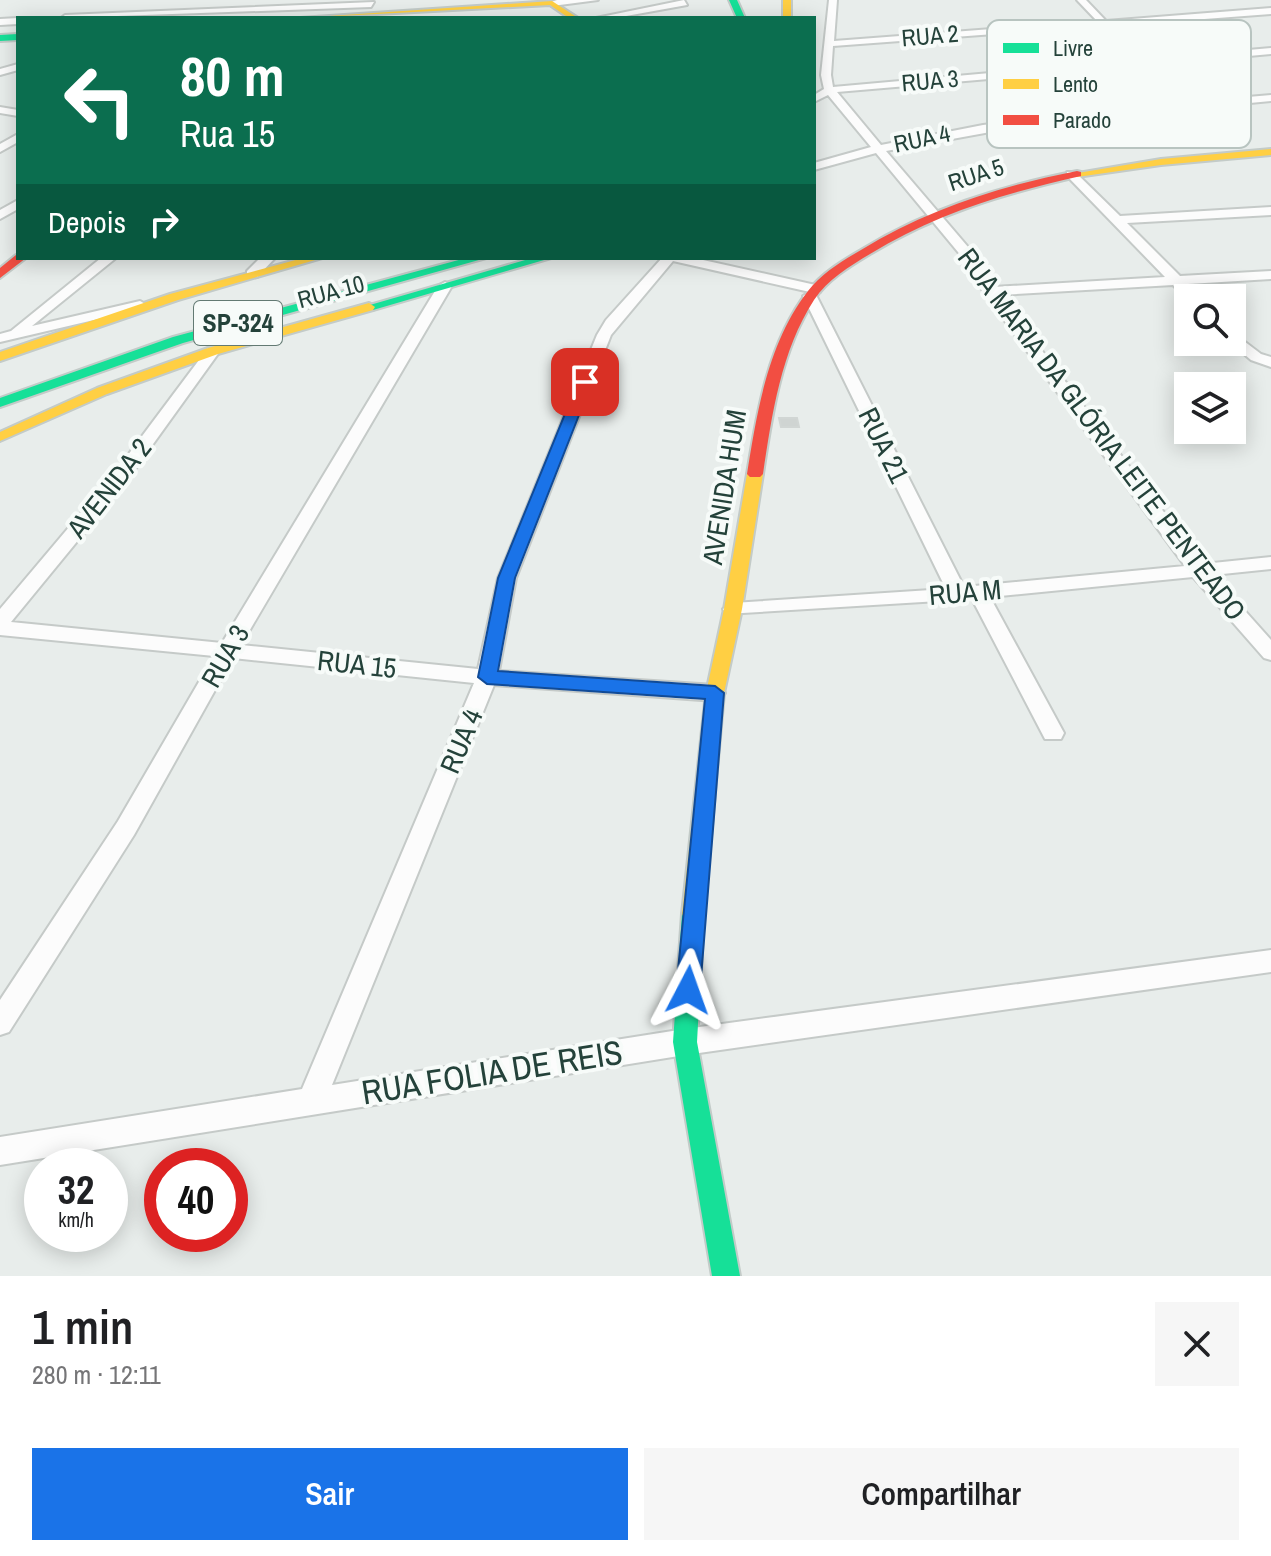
<!DOCTYPE html>
<html lang="pt">
<meta charset="utf-8">
<style>
:root{--surface:#fff;--page:#f6f6f6;--text:#202124;--muted:#757577;--accent:#1a73e8}
body{margin:0;font-family:"Archivo Narrow",sans-serif;background:var(--page);color:var(--text);height:100vh;display:flex;flex-direction:column;font-size:30px;white-space:nowrap}
*{box-sizing:border-box;margin:0}
p{font-size:26px;color:var(--muted)}
.icon{flex:none;width:44px;height:44px;fill:none;stroke:currentColor;stroke-width:2;stroke-linecap:round;stroke-linejoin:round}
.map{position:relative;height:1276px;overflow:hidden}
.sheet{display:flex;flex-direction:column;background:var(--surface);flex:1}
.sheet>*{flex:none}
.guide{position:absolute;left:16px;top:16px;width:800px;height:244px;border-radius:0px;box-shadow:0 4px 20px #0003;background:#0b6e4f;color:#fff;overflow:hidden}
.tools{position:absolute;left:1174px;top:284px;display:grid;gap:16px}
.tools a{display:grid;place-items:center;width:72px;height:72px;border-radius:0px;background:var(--surface);box-shadow:0 4px 20px #0003;font-size:40px}
.speed{position:absolute;left:24px;top:1148px;display:flex;gap:16px;font-size:40px;font-weight:700;text-align:center}
.speed>*{display:grid;place-content:center;width:104px;height:104px;border-radius:50%;background:var(--surface);box-shadow:0 4px 20px #0003;line-height:1}
.speed small{font-size:20px;font-weight:400}
.speed .limit{border:12px solid #d22;background:#fff;color:#111}
.pin{position:absolute;display:grid;place-items:center;width:68px;height:68px;color:#fff;margin:-34px;border-radius:16px;box-shadow:0 4px 12px #0006}
.me{position:absolute;width:88px;margin:-44px;rotate:4deg;stroke-linejoin:round;filter:drop-shadow(0 0 6px #0008)}
.turn{display:flex;align-items:center;gap:28px;height:168px;padding:0 32px;font-size:36px}
.turn .icon{width:104px;height:104px;stroke-width:2.5}
.turn b{display:block;font-size:56px;line-height:68px}
.then{display:flex;align-items:center;height:76px;padding:0 32px;background:#0003;gap:16px;font-size:30px}
.round{display:grid;place-items:center;flex:none;width:84px;height:84px;border-radius:0px;background:var(--page)}
.overview{display:flex;align-items:center;justify-content:space-between;height:136px;padding:0 32px}
h1{font-size:48px;font-weight:600;line-height:60px}
.cta{display:flex;gap:16px;margin-top:auto;padding:16px 32px}
.cta a{flex:1;height:92px;border-radius:0px;background:var(--accent);color:#fff;font-size:32px;font-weight:600;line-height:92px;text-align:center}
.cta a+a{background:var(--page);color:var(--text)}
.map>svg:first-child{display:block}
.building{fill:#cfd4d2;stroke:#d1d6d4;stroke-width:2}
.lines{fill:none;stroke-linecap:round;stroke-linejoin:round}
.street-casing{stroke:#c5cac8;stroke-width:4}
.fast-casing{stroke:#c3cbc8;stroke-width:4}
.slow-casing{stroke:#c3cbc8;stroke-width:4}
.jam-casing{stroke:#c3cbc8;stroke-width:4}
.street{fill:#fcfcfc;fill-rule:evenodd}
.fast{fill:#16e098;fill-rule:evenodd}
.slow{fill:#ffcf43;fill-rule:evenodd}
.jam{fill:#f24e42;fill-rule:evenodd}
.route{fill:#1a73e8;stroke:#114b97;stroke-width:2}
.labels{text-anchor:middle;stroke-width:8;stroke-linejoin:round;paint-order:stroke}
.far-street-label{font-size:24px;fill:#24423a;stroke:#f7fbf9}
.shield{fill:#f7fbf9;stroke:#637a73;stroke-width:2}
.shield-label{font-size:26px;font-weight:bold;fill:#24423a}
.street-label{font-size:28px;fill:#24423a;stroke:#f7fbf9}
.near-street-label{font-size:34px;fill:#24423a;stroke:#f7fbf9}
.key{fill:#f7fbf9;stroke:#b8c4c0;stroke-width:2}
.key-label{font-size:22px;fill:#24423a}
</style>
<div class="map">
<svg width="1271" height="1276" viewBox="0 0 1271 1276">
<rect width="100%" height="100%" fill="#e8edeb"/>
<path class="building" d="M779,418H797L799,427H781Z"/>
<g class="lines">
<defs>
<path id="street" d="M598,0L552,6L548,3L557,0Z
M684,0L687,5L615,18H596Z
M829,0H837L834,41L1097,21L1077,0H1086L1106,21L1271,8V14L1111,26L1145,59L1271,48V54L1149,65L1178,103L1271,95V101L1040,123L886,151L968,247L994,287L1165,277L1067,176V172H1075L1120,216L1271,207V215L1127,223L1180,276L1271,271V279L1188,284L1201,298L1188,300L1173,285L1000,295L1203,564L1271,557V569L1213,575L1271,640V660L1264,658L1193,577L990,597L1064,733L1061,739H1045L972,599L726,614L723,609L733,603L946,589L803,296L810,292L673,261L611,335L516,578L499,671L715,685L722,688L725,693L722,698L715,701L494,685L332,1085L685,1029L1271,950V972L685,1055L0,1165V1137L302,1089L474,683L233,658L134,835L9,1032L0,1035V1000L118,821L214,656L0,635V609L113,475L208,348H218L220,351L125,483L11,622L222,643L438,286L445,282L452,286L241,645L478,669L498,578L597,335L606,320L662,258H694L820,286V292L815,293L964,587L1185,566L985,294L958,252L876,153L814,170V163L871,147L828,95L814,102V95L824,89L821,75ZM1102,26L1135,60L833,87L831,75L833,46ZM1140,66L1168,103L983,125L881,145L837,92Z
M374,2L371,7L61,18L65,15Z
M18,18V24L0,25V19Z
M18,64V70L0,75V69Z
M0,107L18,110V116L0,113Z
M18,134V142L0,152V144Z
M18,200V209L0,219V210Z
M101,258H116L32,326L140,301L147,305L145,308L0,342V334L11,331Z
M260,258H275L257,277H247V271Z
M1232,332L1261,354L1271,357V367L1251,360L1230,342Z"/>
<path id="fast" d="M729,0H737L745,18H737Z
M18,34V40L0,41V35Z
M466,258H486L183,343L0,407V398L173,337Z
M532,258H551L373,310L363,307Z
M693,904L701,907L704,914L697,1042L740,1276H712L673,1042L682,914L685,907Z"/>
<path id="slow" d="M783,0H791V18H783Z
M552,1L578,18H569L550,5L300,18Z
M1271,149V155L1161,165L1077,177L1072,174L1161,159Z
M303,258H322L178,300L0,361V352L170,294Z
M369,303L375,307L373,310L218,354L107,394L0,441V432L97,388L208,348Z
M755,469L763,474L742,609L724,693L704,914L701,921L693,924L685,921L682,914L706,693L724,609L747,474Z"/>
<path id="jam" d="M1077,171L1081,172V176C1006,193 937,213 870,254C850,266 827,280 814,300C781,351 772,414 763,474L760,477H750L747,474C757,412 768,342 808,291C822,273 842,261 861,250C928,209 1000,186 1077,171Z
M16,255L26,258L0,278V268Z"/>
</defs>
<use href="#street" class="street-casing"/>
<use href="#fast" class="fast-casing"/>
<use href="#slow" class="slow-casing"/>
<use href="#jam" class="jam-casing"/>
<use href="#street" class="street"/>
<use href="#fast" class="fast"/>
<use href="#slow" class="slow"/>
<use href="#jam" class="jam"/>
</g>
<path class="route" d="M585,378L592,382L515,578L498,671L715,686L724,693L700,990L697,998L688,1001L680,998L676,990L705,699L487,684L478,677L498,578L578,382Z"/>
<g class="labels">
<g class="far-street-label">
<text transform="translate(930 36) rotate(-5)" y="8">RUA 2</text>
<text transform="translate(930 81) rotate(-5)" y="8">RUA 3</text>
<text transform="translate(922 139) rotate(-12)" y="8">RUA 4</text>
<text transform="translate(976 175) rotate(-18)" y="8">RUA 5</text>
<text transform="translate(331 292) rotate(-15)" y="8">RUA 10</text>
</g>
<rect class="shield" x="194" y="301" width="88" height="44" rx="6"/>
<g class="shield-label">
<text x="238" y="332">SP-324</text>
</g>
<g class="street-label">
<text transform="translate(1102 434) rotate(53)" y="10">RUA MARIA DA GLÓRIA LEITE PENTEADO</text>
<text transform="translate(884 445) rotate(64)" y="10">RUA 21</text>
<text transform="translate(724 487) rotate(-81)" y="10">AVENIDA HUM</text>
<text transform="translate(109 488) rotate(-52)" y="10">AVENIDA 2</text>
<text transform="translate(965 592) rotate(-5)" y="10">RUA M</text>
<text transform="translate(225 656) rotate(-60)" y="10">RUA 3</text>
<text transform="translate(357 664) rotate(6)" y="10">RUA 15</text>
<text transform="translate(461 741) rotate(-67)" y="10">RUA 4</text>
</g>
<g class="near-street-label">
<text transform="translate(492 1072) rotate(-9)" y="12">RUA FOLIA DE REIS</text>
</g>
</g>
<rect x="987" y="20" width="264" height="128" rx="12" class="key"/>
<rect x="1003" y="43" width="36" height="10" fill="#16e098"/>
<rect x="1003" y="79" width="36" height="10" fill="#ffcf43"/>
<rect x="1003" y="115" width="36" height="10" fill="#f24e42"/>
<g class="key-label">
<text x="1053" y="56">Livre</text>
<text x="1053" y="92">Lento</text>
<text x="1053" y="128">Parado</text>
</g>
</svg>
<div class="tools">
<a><svg class="icon" aria-label="search" viewBox="0 0 24 24"><circle cx="10" cy="10" r="6"/><path d="M15 15l6 6"/></svg></a>
<a><svg class="icon" aria-label="layers" viewBox="0 0 24 24"><path d="M12 4l9 5-9 5-9-5zM3 14l9 5 9-5"/></svg></a>
</div>
<div class="speed"><div>32<small>km/h</small></div><div class="limit">40</div></div>
<div class="pin" style="left:585px;top:382px;background:#d93025"><svg class="icon" aria-label="arrive" viewBox="0 0 24 24"><path d="M6 21V4h12l-3 4 3 4H6"/></svg></div>
<svg class="me" style="left:688px;top:990px" viewBox="-20 -20 40 40"><path d="M0-17L14 15 0 8-14 15z" fill="#1a73e8" stroke="#fff" stroke-width="4"/></svg>
<div class="guide">
<div class="turn"><svg class="icon" aria-label="left" viewBox="0 0 24 24"><path d="M17 20v-9H6M10 6l-5 5 5 5"/></svg><div><b>80 m</b>Rua 15</div></div>
<div class="then">Depois<svg class="icon" aria-label="right" viewBox="0 0 24 24"><path d="M7 20v-9h11M14 6l5 5-5 5"/></svg></div>
</div>
</div>
<section class="sheet">
<div class="overview"><div><h1>1 min</h1><p>280 m · 12:11</p></div><a class="round"><svg class="icon" aria-label="close" viewBox="0 0 24 24"><path d="M6 6l12 12M18 6L6 18"/></svg></a></div>
<div class="cta"><a>Sair</a><a>Compartilhar</a></div>
</section>
